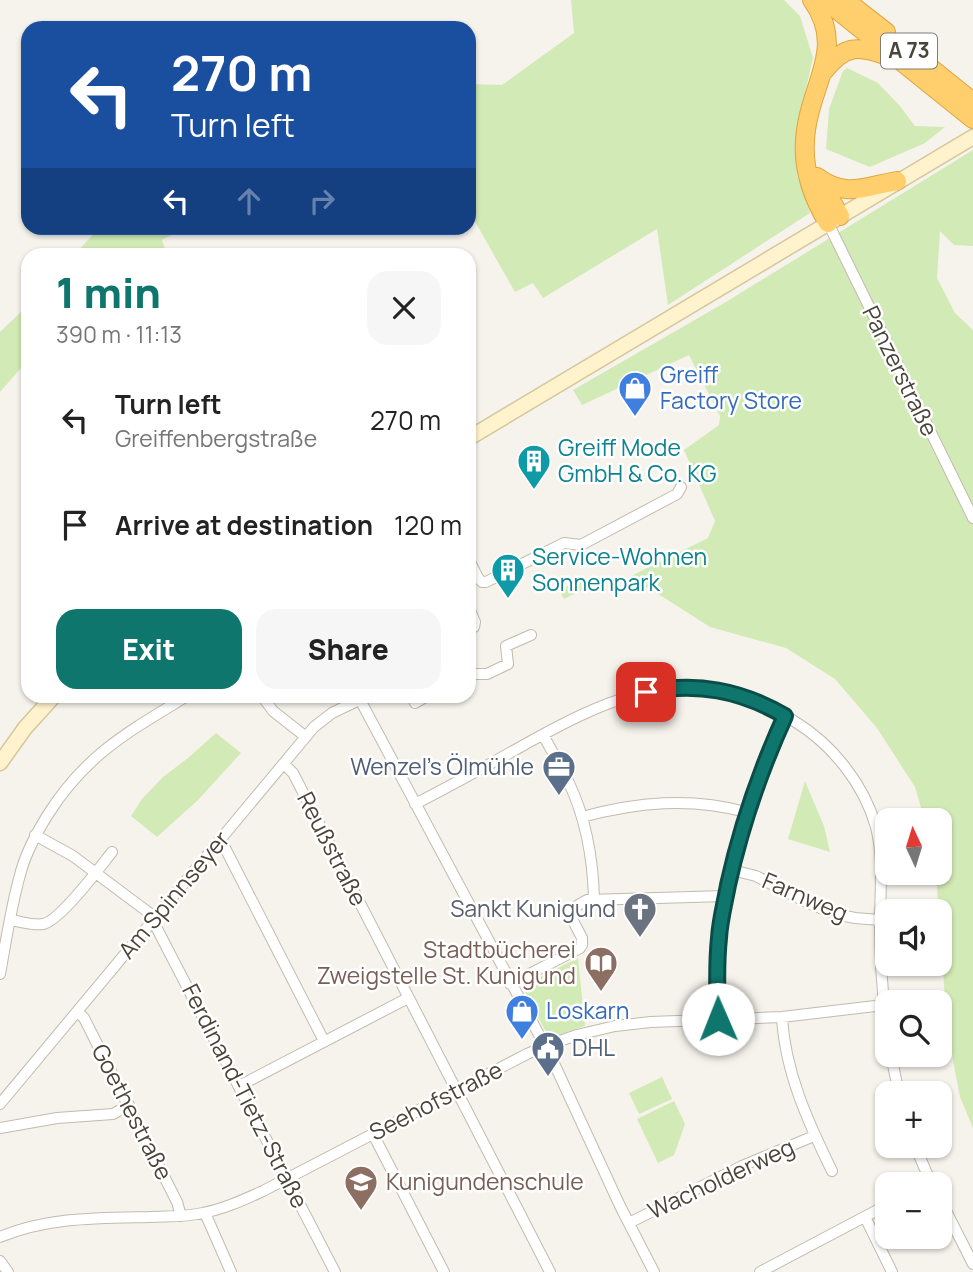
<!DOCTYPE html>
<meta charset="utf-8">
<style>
:root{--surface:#fff;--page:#f6f6f6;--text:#222;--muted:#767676;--accent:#0f766e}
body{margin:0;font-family:Manrope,sans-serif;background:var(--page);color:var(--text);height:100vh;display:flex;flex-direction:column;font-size:26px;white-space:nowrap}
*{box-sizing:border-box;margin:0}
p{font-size:23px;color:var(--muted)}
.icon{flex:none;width:38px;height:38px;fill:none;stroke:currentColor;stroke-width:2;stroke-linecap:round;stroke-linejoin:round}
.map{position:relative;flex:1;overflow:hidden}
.panel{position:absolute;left:21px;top:248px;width:455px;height:455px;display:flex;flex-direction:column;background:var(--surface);border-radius:21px;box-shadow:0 2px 5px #0004}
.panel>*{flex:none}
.banner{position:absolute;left:21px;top:21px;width:455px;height:214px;border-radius:21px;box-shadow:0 2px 5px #0004;background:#1a4fa0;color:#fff;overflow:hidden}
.needle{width:46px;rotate:356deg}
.fabs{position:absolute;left:875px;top:808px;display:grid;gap:14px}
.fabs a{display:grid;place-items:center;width:77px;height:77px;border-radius:14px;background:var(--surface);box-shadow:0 2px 5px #0004;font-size:35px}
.pin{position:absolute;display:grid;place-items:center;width:60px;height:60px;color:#fff;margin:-30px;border-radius:14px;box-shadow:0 4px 10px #0006}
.me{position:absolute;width:77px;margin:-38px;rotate:359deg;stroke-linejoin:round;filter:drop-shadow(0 0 5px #0008)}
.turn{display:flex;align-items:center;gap:24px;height:147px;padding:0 35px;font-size:32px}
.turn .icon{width:91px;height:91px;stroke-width:2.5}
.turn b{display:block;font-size:49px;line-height:60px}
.lanes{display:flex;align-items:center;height:66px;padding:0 35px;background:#0003;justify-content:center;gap:35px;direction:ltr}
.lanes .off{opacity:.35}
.round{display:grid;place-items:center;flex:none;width:74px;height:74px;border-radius:21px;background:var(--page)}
.overview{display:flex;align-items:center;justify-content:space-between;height:119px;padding:0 35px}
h1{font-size:42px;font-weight:800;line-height:52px;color:var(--accent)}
.button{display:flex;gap:14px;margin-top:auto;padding:14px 35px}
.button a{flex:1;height:80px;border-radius:21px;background:var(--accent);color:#fff;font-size:28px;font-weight:800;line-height:80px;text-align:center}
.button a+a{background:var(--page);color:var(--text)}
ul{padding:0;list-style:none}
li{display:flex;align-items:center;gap:21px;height:105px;padding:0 35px}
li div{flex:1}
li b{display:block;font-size:26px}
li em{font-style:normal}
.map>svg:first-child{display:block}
.green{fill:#d2eab5}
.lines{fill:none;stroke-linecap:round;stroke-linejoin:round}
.street-casing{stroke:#c2bbae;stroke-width:12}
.secondary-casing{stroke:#d6c79b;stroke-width:17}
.highway-casing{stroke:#e0a43c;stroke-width:20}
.street{stroke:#fff;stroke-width:10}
.secondary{stroke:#fff3cd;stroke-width:14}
.highway{stroke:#ffcf6e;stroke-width:18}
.route-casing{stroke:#0a4d48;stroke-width:18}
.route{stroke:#0f766e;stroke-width:12}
.labels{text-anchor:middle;stroke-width:5;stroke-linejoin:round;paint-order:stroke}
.shield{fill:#fff;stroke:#817c74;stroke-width:2}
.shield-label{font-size:21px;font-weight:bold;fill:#4b4439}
.street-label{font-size:23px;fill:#4b4439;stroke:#fff}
.shop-label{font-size:23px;fill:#366cbe;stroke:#fff;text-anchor:start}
.culture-label{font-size:23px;fill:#0d838f;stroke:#fff;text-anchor:start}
.service-label{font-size:23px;fill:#4e5e75;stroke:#fff;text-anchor:end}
.worship-label{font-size:23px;fill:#5b616d;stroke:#fff;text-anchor:end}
.education-label{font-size:23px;fill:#785e54;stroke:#fff;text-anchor:end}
</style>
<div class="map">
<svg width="973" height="1272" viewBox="0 0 973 1272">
<rect width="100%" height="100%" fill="#f6f3ec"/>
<path class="green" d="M571,0H784L800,16L813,58L796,133L797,175L810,213L668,305L657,229L543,298L533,283L515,292L469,211V84L502,85L574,33Z
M847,68L878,83L900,106L915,126L945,127L925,143L870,167L826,149L829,109L843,71Z
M973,150V246L954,245L940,231L937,278L955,313L973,330V1128L960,1097L953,1061L945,1000L936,873H940V821H925L915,787L877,728L835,679L786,648L710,627L652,590L625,579L708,538L715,521L684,450L719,425L720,416L689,355L582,405L573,390L726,302Z
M99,228H184L162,240L167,255H74Z
M28,305V360L0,392V332Z
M580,580L584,589L564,599L559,590Z
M216,733L241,753L198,800L157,837L131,816L142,799L163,777L188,758Z
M805,781L824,826L830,852L788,839Z
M578,958L585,1026L549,1038L522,986Z
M662,1077L672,1099L639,1114L629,1093Z
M674,1101L685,1124L674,1155L658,1163L637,1119Z"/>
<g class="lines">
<defs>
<path id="street" d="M828,223L973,518
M469,560L478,578L482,582H486L564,543L581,545L677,494L681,487
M469,608L475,622L474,627L469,630
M469,676L473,674H487L508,664L506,646L531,635
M262,696L273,711L306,737
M358,696L552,1059L621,1208L654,1272
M412,696L415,703L427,696
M543,735C552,751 561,767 569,783C586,819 593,859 594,899
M284,764L293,773L550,1272
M415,804C454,784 492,763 531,741C598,704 668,670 747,697C763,703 779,712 794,721C832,744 864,784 876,827C884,859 880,890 880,922C880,957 882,993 887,1027
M582,817C637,802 690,797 746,812
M35,835L73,856L156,918
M219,842L225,848L324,1041
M732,870L756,876L808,903L835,914L855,918L880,920
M10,920C20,921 33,926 43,924C60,921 100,867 112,852
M153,921L335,1272
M0,974C6,941 11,907 20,875C25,854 36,834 47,816C85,755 128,732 187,696
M510,984L580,948L582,945V938L568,911L587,900L726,896
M78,1012L84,1018L177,1202L181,1216
M782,1017C785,1072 808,1122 832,1171
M718,1019C717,992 716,965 719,938C720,920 725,902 728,885C741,826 760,770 785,716
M891,1055L899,1094
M239,1086L408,998
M0,1104L314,727L332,713L359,700
M0,1128L57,1118L113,1114L129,1105
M373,1134L444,1272
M915,1146L932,1185
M940,1199L973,1264
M205,1213L231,1272
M865,1217L892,1272
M629,1223L742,1166L814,1136
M0,1237C48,1217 98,1218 149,1217C167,1216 185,1217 203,1213C224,1209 243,1200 263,1191L527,1054L545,1046L577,1035L615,1026L651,1022L782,1017L884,1005
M0,1261L8,1272
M760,1272L887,1205"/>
<path id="secondary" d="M469,438L973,137
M0,763L25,728L54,696"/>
<path id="highway" d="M812,0C846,47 812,82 806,130C801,163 811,195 828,223
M825,0L973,119
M845,0L886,32
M927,65L973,102
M824,71C844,45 858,45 887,56
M817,177C846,199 866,186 897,181
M819,180L840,216"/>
</defs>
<use href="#street" class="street-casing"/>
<use href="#secondary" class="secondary-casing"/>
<use href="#highway" class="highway-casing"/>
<use href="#street" class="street"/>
<use href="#secondary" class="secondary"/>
<use href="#highway" class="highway"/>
</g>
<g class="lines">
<defs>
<path id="route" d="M646,692C697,682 740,690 785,716C760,771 741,826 728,885C725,902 720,920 719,938C716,965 717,992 718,1019"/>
</defs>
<use href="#route" class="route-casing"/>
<use href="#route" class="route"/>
</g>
<defs>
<symbol id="shop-pin" viewBox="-11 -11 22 30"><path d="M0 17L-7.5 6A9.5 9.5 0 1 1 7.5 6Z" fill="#3f7fe0" stroke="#fff"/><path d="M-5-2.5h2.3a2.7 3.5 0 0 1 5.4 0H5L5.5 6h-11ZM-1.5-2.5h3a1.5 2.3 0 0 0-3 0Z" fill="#fff"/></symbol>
<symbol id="building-pin" viewBox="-11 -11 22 30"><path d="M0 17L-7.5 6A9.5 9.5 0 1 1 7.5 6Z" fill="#0f9aa8" stroke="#fff"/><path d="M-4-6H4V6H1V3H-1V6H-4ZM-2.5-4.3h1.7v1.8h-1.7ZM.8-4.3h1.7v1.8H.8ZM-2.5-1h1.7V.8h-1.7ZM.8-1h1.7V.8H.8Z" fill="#fff"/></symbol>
<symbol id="office-pin" viewBox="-11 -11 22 30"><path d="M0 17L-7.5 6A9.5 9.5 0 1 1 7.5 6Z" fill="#5c6f8a" stroke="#fff"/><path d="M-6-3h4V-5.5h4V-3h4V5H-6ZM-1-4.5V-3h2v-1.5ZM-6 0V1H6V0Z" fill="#fff"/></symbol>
<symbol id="church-pin" viewBox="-11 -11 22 30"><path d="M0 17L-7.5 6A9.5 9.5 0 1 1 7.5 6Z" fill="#6b7280" stroke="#fff"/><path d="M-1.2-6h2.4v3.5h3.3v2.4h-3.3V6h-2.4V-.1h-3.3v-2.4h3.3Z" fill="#fff"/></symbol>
<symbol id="library-pin" viewBox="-11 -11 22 30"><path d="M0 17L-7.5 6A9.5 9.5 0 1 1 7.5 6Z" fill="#8d6e63" stroke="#fff"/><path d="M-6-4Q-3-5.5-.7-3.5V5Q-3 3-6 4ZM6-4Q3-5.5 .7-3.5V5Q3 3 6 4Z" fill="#fff"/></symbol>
<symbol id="civic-pin" viewBox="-11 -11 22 30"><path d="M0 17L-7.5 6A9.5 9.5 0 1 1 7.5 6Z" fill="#5c6f8a" stroke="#fff"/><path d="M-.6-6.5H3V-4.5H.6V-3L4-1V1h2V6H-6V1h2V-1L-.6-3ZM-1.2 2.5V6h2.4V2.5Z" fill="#fff"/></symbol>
<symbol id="school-pin" viewBox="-11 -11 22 30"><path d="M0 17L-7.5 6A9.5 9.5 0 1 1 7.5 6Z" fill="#8d6e63" stroke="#fff"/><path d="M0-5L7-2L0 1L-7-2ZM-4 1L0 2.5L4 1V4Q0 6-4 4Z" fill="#fff"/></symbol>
</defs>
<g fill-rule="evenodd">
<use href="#shop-pin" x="616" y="369" width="38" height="52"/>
<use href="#building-pin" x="515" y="442" width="38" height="52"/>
<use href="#building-pin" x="489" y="551" width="38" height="52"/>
<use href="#office-pin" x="540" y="748" width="38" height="52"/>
<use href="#church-pin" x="621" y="890" width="38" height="52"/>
<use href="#library-pin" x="582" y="944" width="38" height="52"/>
<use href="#shop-pin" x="503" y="992" width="38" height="52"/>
<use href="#civic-pin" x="529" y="1029" width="38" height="52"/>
<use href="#school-pin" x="342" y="1163" width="38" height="52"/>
</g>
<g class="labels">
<rect class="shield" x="881" y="33.5" width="56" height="35" rx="5"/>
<g class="shield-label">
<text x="909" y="58">A 73</text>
</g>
<g class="street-label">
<text transform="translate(900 371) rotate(64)" y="8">Panzerstraße</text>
<text transform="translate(332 849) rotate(63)" y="8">Reußstraße</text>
<text transform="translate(174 895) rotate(-50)" y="8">Am Spinnseyer</text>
<text transform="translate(805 897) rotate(23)" y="8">Farnweg</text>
<text transform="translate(245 1096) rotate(63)" y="8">Ferdinand-Tietz-Straße</text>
<text transform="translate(436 1101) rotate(-27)" y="8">Seehofstraße</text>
<text transform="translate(132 1112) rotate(63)" y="8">Goethestraße</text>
<text transform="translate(721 1179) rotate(-25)" y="8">Wacholderweg</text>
</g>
<g class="shop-label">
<text x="660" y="383">Greiff<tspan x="660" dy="26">Factory Store</tspan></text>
<text x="546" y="1019">Loskarn</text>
</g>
<g class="culture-label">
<text x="558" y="456">Greiff Mode<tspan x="558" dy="26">GmbH &amp; Co. KG</tspan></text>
<text x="532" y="565">Service-Wohnen<tspan x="532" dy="26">Sonnenpark</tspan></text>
</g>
<g class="service-label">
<text x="534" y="775">Wenzel's Ölmühle</text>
<text x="572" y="1056" text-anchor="start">DHL</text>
</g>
<g class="worship-label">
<text x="616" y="917">Sankt Kunigund</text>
</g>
<g class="education-label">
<text x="576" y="958">Stadtbücherei<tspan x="576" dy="26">Zweigstelle St. Kunigund</tspan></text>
<text x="386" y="1190" text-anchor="start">Kunigundenschule</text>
</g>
</g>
</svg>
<div class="fabs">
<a><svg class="needle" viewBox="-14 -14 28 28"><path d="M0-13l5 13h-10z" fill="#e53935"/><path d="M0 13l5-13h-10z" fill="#767676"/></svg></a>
<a><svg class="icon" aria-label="sound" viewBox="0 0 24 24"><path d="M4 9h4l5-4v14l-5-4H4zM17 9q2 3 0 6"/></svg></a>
<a><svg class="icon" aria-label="search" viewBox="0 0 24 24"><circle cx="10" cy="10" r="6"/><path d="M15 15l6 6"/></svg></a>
<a>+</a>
<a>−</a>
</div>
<div class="pin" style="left:646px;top:692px;background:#d93025"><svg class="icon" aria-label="arrive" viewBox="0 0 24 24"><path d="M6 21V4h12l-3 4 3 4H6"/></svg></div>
<svg class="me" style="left:718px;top:1019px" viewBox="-20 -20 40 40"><circle r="19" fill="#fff"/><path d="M0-13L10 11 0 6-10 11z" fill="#0f766e"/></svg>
<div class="banner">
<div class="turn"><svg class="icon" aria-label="left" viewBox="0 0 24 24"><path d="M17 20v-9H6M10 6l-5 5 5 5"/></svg><div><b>270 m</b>Turn left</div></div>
<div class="lanes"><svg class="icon" aria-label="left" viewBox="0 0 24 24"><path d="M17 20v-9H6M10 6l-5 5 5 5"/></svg><svg class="icon off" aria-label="ahead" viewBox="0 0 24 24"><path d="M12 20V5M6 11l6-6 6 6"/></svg><svg class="icon off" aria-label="right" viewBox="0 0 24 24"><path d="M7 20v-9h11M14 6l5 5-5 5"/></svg></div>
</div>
<section class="panel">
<div class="overview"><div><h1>1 min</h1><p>390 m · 11:13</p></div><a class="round"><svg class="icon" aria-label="close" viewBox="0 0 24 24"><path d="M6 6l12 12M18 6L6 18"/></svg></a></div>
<ul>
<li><svg class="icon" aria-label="left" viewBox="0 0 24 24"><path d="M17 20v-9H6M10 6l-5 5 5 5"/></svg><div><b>Turn left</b><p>Greiffenbergstraße</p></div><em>270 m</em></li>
<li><svg class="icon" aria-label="arrive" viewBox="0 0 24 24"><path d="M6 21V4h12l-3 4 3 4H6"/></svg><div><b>Arrive at destination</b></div><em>120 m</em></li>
</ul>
<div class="button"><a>Exit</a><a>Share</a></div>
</section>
</div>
